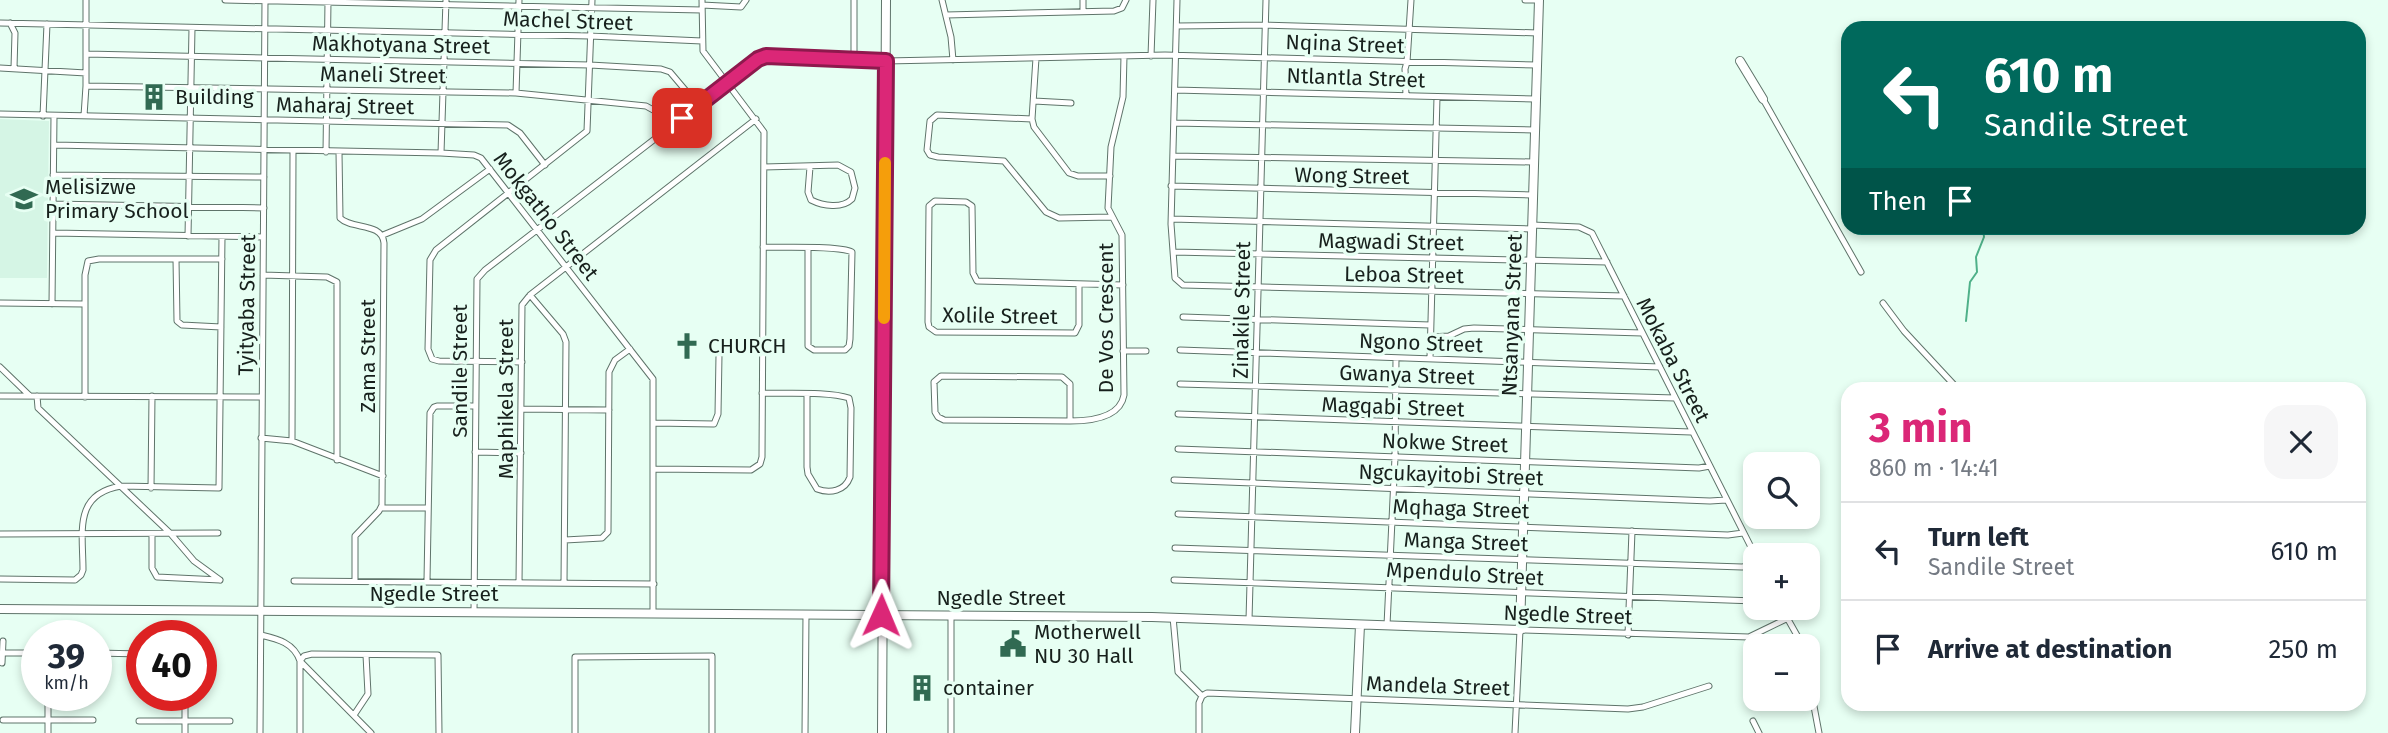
<!DOCTYPE html>
<meta charset="utf-8">
<style>
:root{--surface:#fff;--page:#f6f6f7;--text:#1f2937;--muted:#747a83;--line:#e0e1e3;--accent:#db2777}
body{margin:0;font-family:"Fira Sans",sans-serif;background:var(--page);color:var(--text);height:100vh;display:flex;flex-direction:column;font-size:26px;white-space:nowrap}
*{box-sizing:border-box;margin:0}
p{font-size:23px;color:var(--muted)}
.icon{flex:none;width:38px;height:38px;fill:none;stroke:currentColor;stroke-width:2;stroke-linecap:round;stroke-linejoin:round}
.map{position:relative;flex:1;overflow:hidden}
.side{position:absolute;left:1841px;top:382px;width:525px;height:329px;display:flex;flex-direction:column;background:var(--surface);border-radius:21px;box-shadow:0 4px 10px #0003}
.side>*{flex:none}
.hud{position:absolute;left:1841px;top:21px;width:525px;height:214px;border-radius:21px;box-shadow:0 4px 10px #0003;background:#00695c;color:#fff;overflow:hidden}
.controls{position:absolute;left:1743px;top:452px;display:grid;gap:14px}
.controls a{display:grid;place-items:center;width:77px;height:77px;border-radius:14px;background:var(--surface);box-shadow:0 4px 10px #0003;font-size:35px}
.speed{position:absolute;left:21px;top:620px;display:flex;gap:14px;font-size:35px;font-weight:700;text-align:center}
.speed>*{display:grid;place-content:center;width:91px;height:91px;border-radius:50%;background:var(--surface);box-shadow:0 4px 10px #0003;line-height:1}
.speed small{font-size:18px;font-weight:400}
.speed .limit{border:10px solid #d22;background:#fff;color:#111}
.pin{position:absolute;display:grid;place-items:center;width:60px;height:60px;color:#fff;margin:-30px;border-radius:14px;box-shadow:0 4px 10px #0006}
.me{position:absolute;width:77px;margin:-38px;rotate:1deg;stroke-linejoin:round;filter:drop-shadow(0 0 5px #0008)}
.turn{display:flex;align-items:center;gap:24px;height:147px;padding:0 28px;font-size:32px}
.turn .icon{width:91px;height:91px;stroke-width:2.5}
.turn b{display:block;font-size:49px;line-height:60px}
.then{display:flex;align-items:center;height:66px;padding:0 28px;background:#0003;gap:14px;font-size:26px}
.round{display:grid;place-items:center;flex:none;width:74px;height:74px;border-radius:21px;background:var(--page)}
.head{display:flex;align-items:center;justify-content:space-between;height:119px;padding:0 28px}
h1{font-size:42px;font-weight:700;line-height:52px;color:var(--accent)}
ul{padding:0;list-style:none}
li{display:flex;align-items:center;gap:21px;height:98px;padding:0 28px;border-top:2px solid var(--line)}
li div{flex:1}
li b{display:block;font-size:26px}
li em{font-style:normal}
.map>svg:first-child{display:block}
.built{fill:#d5f5e5}
.lines{fill:none;stroke-linecap:round;stroke-linejoin:round}
.stream{stroke:#4fb189;stroke-width:2}
.street-casing{stroke:#5f746a;stroke-width:7}
.secondary-casing{stroke:#5f746a;stroke-width:10}
.street{stroke:#fff;stroke-width:5}
.secondary{stroke:#fff;stroke-width:8}
.route-casing{stroke:#8e194d;stroke-width:18}
.route{stroke:#db2777;stroke-width:12}
.slow{stroke:#f59e0b;stroke-width:12}
.labels{text-anchor:middle;stroke-width:7;stroke-linejoin:round;paint-order:stroke}
.street-label{font-size:21px;fill:#17201c;stroke:#e7fff3}
.poi-label{font-size:21px;fill:#17201c;stroke:#e7fff3;text-anchor:start}
</style>
<div class="map">
<svg width="2388" height="733" viewBox="0 0 2388 733">
<rect width="100%" height="100%" fill="#e7fff3"/>
<path class="built" d="M0,119L49,121L47,278H0Z"/>
<g class="lines">
<path class="stream" d="M1966,321L1970,282L1977,272L1976,257L1984,237L1983,228"/>
<defs>
<path id="street" d="M225,0L702,10
M942,0L951,37L953,60
M1083,0V11
M1177,0L1171,224L1175,278L1183,285L1624,296
M1525,0H1539
M702,5L741,7L746,0
M946,15L1114,11L1122,8L1126,0
M0,23L590,36L702,41
M10,23L15,33L14,68
M1177,26L1265,25L1538,33
M86,54L590,65L661,69L670,72L698,105
M1151,56L1153,0
M854,59V0
M0,68L86,73
M86,86L516,93L646,106L655,111L666,130
M1175,90L1535,99
M516,93L519,0
M1406,96L1405,69L1407,62L1411,0
M1763,99L1861,272
M1034,101L1071,103
M0,114L508,125L520,133L545,165
M43,116L47,24
M84,116L86,86V0
M1032,119L937,115L930,121L927,150L930,155L938,157L1004,161L1046,212L1059,218L1112,217
M1032,119L1034,127L1069,173L1078,176H1110
M1032,119L1036,58
M1174,123L1535,130
M54,145L441,153L474,155L481,158L653,379V613
M326,152L328,1
M339,152L340,218C352,230 382,222 384,243L382,505L379,511L355,536V581
M441,153L446,0
M1173,156L1533,162
M764,167L838,165L851,172L855,188L852,199C842,209 823,206 811,200L808,192L810,167
M53,175L264,177
M1171,186L1532,195
M52,204L264,208
M1172,219L1532,229
M1532,225L1579,227L1592,233L1755,555
M53,233L263,237
M383,235L422,219L490,169
M188,236L192,28
M763,247C781,248 839,245 852,252L850,339L849,346L845,350H814L808,346V248
M1174,252L1607,262
M176,259L177,321L182,325L221,327
M263,275L327,277L337,282V460
M1079,285V325L1075,333L936,332L929,327L928,322L929,206L935,201L966,202L972,206L973,273L977,281L1123,285
M530,295L563,334L566,342L564,583
M0,303L84,304
M1883,303L1904,331L1957,388
M52,304L54,116
M1183,317L1430,325
M1430,337L1449,336L1464,329L1474,328L1642,333
M1180,350L1660,367
M1123,351H1146
M1430,358L1437,97
M522,362L439,361L432,359L428,349L430,260L436,250L587,131L592,0
M0,367L30,396
M1180,384L1675,398
M762,393C785,394 828,391 849,398L851,408L850,477C845,491 830,494 817,489L808,474L807,467V395
M0,396L262,397
M37,396L38,408L170,533L194,561L220,580
M85,397V275L88,261L99,259H222
M522,409L609,410
M1178,414L1691,432
M1070,421V384L1062,377L941,376L934,382L935,412L938,417L944,420L1070,421C1089,421 1120,419 1124,395L1122,235L1108,208L1111,147L1123,97L1124,56
M655,423L714,424L718,414L719,355L725,350H762
M261,438L292,441L383,476
M292,441L293,151
M1178,449L1699,468L1710,466
M475,452L521,453
M654,469L751,470L760,464L762,457L764,132L703,51L702,0
M1174,480L1710,501L1726,500
M151,488L152,396
M381,508H428
M1178,514L1728,535L1743,533
M0,534L218,533
M152,534V568L157,577L220,580
M565,540L602,538L608,532L609,372L615,360L630,349
M1175,548L1742,567L1755,565
M0,579L75,580L81,575L83,570C83,532 73,494 121,486L219,488L222,237
M1174,580L1755,601
M294,581L654,584
M427,581L430,413L434,407L437,406H475
M519,583L522,305L530,295L756,119
M1781,607L1803,646
M474,612L477,279L485,270L761,57L780,55L886,61L1165,55L1537,65
M1173,617L1178,672L1202,696
M1249,620L1266,0
M1387,625L1395,457L1396,358
M261,635C278,639 294,643 300,661L371,733
M1628,635L1632,531
M3,653H37
M96,653L142,654
M1808,655L1816,675L1813,701L1819,733
M2,663L3,641
M185,695V733
M354,715L368,694L366,655
M3,720H93
M139,721H230
M1753,721L1759,733
M48,733V695
M260,733L265,0
M300,733V661L304,656L312,654L438,655L439,733
M575,733V657L712,656V733
M805,733L806,614
M951,733V615
M1199,733V703L1202,696L1207,693L1628,709L1643,707L1709,686
M1515,733L1520,630L1749,637L1786,619"/>
<path id="secondary" d="M1740,61L1763,99
M0,609L1152,617L1520,630L1539,0
M882,733L886,0
M1355,733L1360,625"/>
</defs>
<use href="#street" class="street-casing"/>
<use href="#secondary" class="secondary-casing"/>
<use href="#street" class="street"/>
<use href="#secondary" class="secondary"/>
</g>
<g class="lines">
<defs>
<path id="route" d="M682,118L758,59L766,56L886,61L881,615"/>
</defs>
<use href="#route" class="route-casing"/>
<use href="#route" class="route"/>
<path class="slow" d="M884,318L885,163"/>
</g>
<defs>
<symbol id="building-bare" viewBox="-9 -9 18 18"><path d="M-4-6H4V6H1V3H-1V6H-4ZM-2.5-4.3h1.7v1.8h-1.7ZM.8-4.3h1.7v1.8H.8ZM-2.5-1h1.7V.8h-1.7ZM.8-1h1.7V.8H.8Z" fill="#316a52" stroke="#e7fff3" stroke-width="2.5" paint-order="stroke"/></symbol>
<symbol id="school-bare" viewBox="-9 -9 18 18"><path d="M0-5L7-2L0 1L-7-2ZM-4 1L0 2.5L4 1V4Q0 6-4 4Z" fill="#316a52" stroke="#e7fff3" stroke-width="2.5" paint-order="stroke"/></symbol>
<symbol id="church-bare" viewBox="-9 -9 18 18"><path d="M-1.2-6h2.4v3.5h3.3v2.4h-3.3V6h-2.4V-.1h-3.3v-2.4h3.3Z" fill="#316a52" stroke="#e7fff3" stroke-width="2.5" paint-order="stroke"/></symbol>
<symbol id="civic-bare" viewBox="-9 -9 18 18"><path d="M-.6-6.5H3V-4.5H.6V-3L4-1V1h2V6H-6V1h2V-1L-.6-3ZM-1.2 2.5V6h2.4V2.5Z" fill="#316a52" stroke="#e7fff3" stroke-width="2.5" paint-order="stroke"/></symbol>
</defs>
<g fill-rule="evenodd">
<use href="#building-bare" x="135" y="78" width="38" height="38"/>
<use href="#school-bare" x="5" y="180" width="38" height="38"/>
<use href="#church-bare" x="668" y="327" width="38" height="38"/>
<use href="#civic-bare" x="994" y="625" width="38" height="38"/>
<use href="#building-bare" x="903" y="669" width="38" height="38"/>
</g>
<g class="labels">
<g class="street-label">
<text transform="translate(568 21) rotate(2)" y="7">Machel Street</text>
<text transform="translate(1345 44) rotate(2)" y="7">Nqina Street</text>
<text transform="translate(401 45) rotate(1)" y="7">Makhotyana Street</text>
<text transform="translate(383 75) rotate(1)" y="7">Maneli Street</text>
<text transform="translate(1356 78) rotate(2)" y="7">Ntlantla Street</text>
<text transform="translate(345 106) rotate(1)" y="7">Maharaj Street</text>
<text transform="translate(1352 176) rotate(1)" y="7">Wong Street</text>
<text transform="translate(546 216) rotate(52)" y="7">Mokgatho Street</text>
<text transform="translate(1391 242) rotate(1)" y="7">Magwadi Street</text>
<text transform="translate(1404 275) rotate(1)" y="7">Leboa Street</text>
<text transform="translate(247 305) rotate(-89)" y="7">Tyityaba Street</text>
<text transform="translate(1242 310) rotate(-89)" y="7">Zinakile Street</text>
<text transform="translate(1512 315) rotate(-88)" y="7">Ntsanyana Street</text>
<text transform="translate(1000 316) rotate(1)" y="7">Xolile Street</text>
<text transform="translate(1106 318) rotate(-90)" y="7">De Vos Crescent</text>
<text transform="translate(1421 343) rotate(2)" y="7">Ngono Street</text>
<text transform="translate(368 356) rotate(-90)" y="7">Zama Street</text>
<text transform="translate(1673 360) rotate(63)" y="7">Mokaba Street</text>
<text transform="translate(460 371) rotate(-90)" y="7">Sandile Street</text>
<text transform="translate(1407 375) rotate(2)" y="7">Gwanya Street</text>
<text transform="translate(506 399) rotate(-90)" y="7">Maphikela Street</text>
<text transform="translate(1393 407) rotate(2)" y="7">Magqabi Street</text>
<text transform="translate(1445 443) rotate(2)" y="7">Nokwe Street</text>
<text transform="translate(1451 475) rotate(2)" y="7">Ngcukayitobi Street</text>
<text transform="translate(1461 509) rotate(2)" y="7">Mqhaga Street</text>
<text transform="translate(1466 542) rotate(2)" y="7">Manga Street</text>
<text transform="translate(1465 574) rotate(3)" y="7">Mpendulo Street</text>
<text x="434" y="601">Ngedle Street</text>
<text x="1001" y="605">Ngedle Street</text>
<text transform="translate(1568 615) rotate(2)" y="7">Ngedle Street</text>
<text transform="translate(1438 686) rotate(2)" y="7">Mandela Street</text>
</g>
<g class="poi-label">
<text x="175" y="104">Building</text>
<text x="45" y="194">Melisizwe<tspan x="45" dy="24">Primary School</tspan></text>
<text x="708" y="353">CHURCH</text>
<text x="1034" y="639">Motherwell<tspan x="1034" dy="24">NU 30 Hall</tspan></text>
<text x="943" y="695">container</text>
</g>
</g>
</svg>
<div class="controls">
<a><svg class="icon" aria-label="search" viewBox="0 0 24 24"><circle cx="10" cy="10" r="6"/><path d="M15 15l6 6"/></svg></a>
<a>+</a>
<a>−</a>
</div>
<div class="speed"><div>39<small>km/h</small></div><div class="limit">40</div></div>
<div class="pin" style="left:682px;top:118px;background:#d93025"><svg class="icon" aria-label="arrive" viewBox="0 0 24 24"><path d="M6 21V4h12l-3 4 3 4H6"/></svg></div>
<svg class="me" style="left:881px;top:615px" viewBox="-20 -20 40 40"><path d="M0-17L14 15 0 8-14 15z" fill="#db2777" stroke="#fff" stroke-width="4"/></svg>
<div class="hud">
<div class="turn"><svg class="icon" aria-label="left" viewBox="0 0 24 24"><path d="M17 20v-9H6M10 6l-5 5 5 5"/></svg><div><b>610 m</b>Sandile Street</div></div>
<div class="then">Then<svg class="icon" aria-label="arrive" viewBox="0 0 24 24"><path d="M6 21V4h12l-3 4 3 4H6"/></svg></div>
</div>
<section class="side">
<div class="head"><div><h1>3 min</h1><p>860 m · 14:41</p></div><a class="round"><svg class="icon" aria-label="close" viewBox="0 0 24 24"><path d="M6 6l12 12M18 6L6 18"/></svg></a></div>
<ul>
<li><svg class="icon" aria-label="left" viewBox="0 0 24 24"><path d="M17 20v-9H6M10 6l-5 5 5 5"/></svg><div><b>Turn left</b><p>Sandile Street</p></div><em>610 m</em></li>
<li><svg class="icon" aria-label="arrive" viewBox="0 0 24 24"><path d="M6 21V4h12l-3 4 3 4H6"/></svg><div><b>Arrive at destination</b></div><em>250 m</em></li>
</ul>
</section>
</div>
